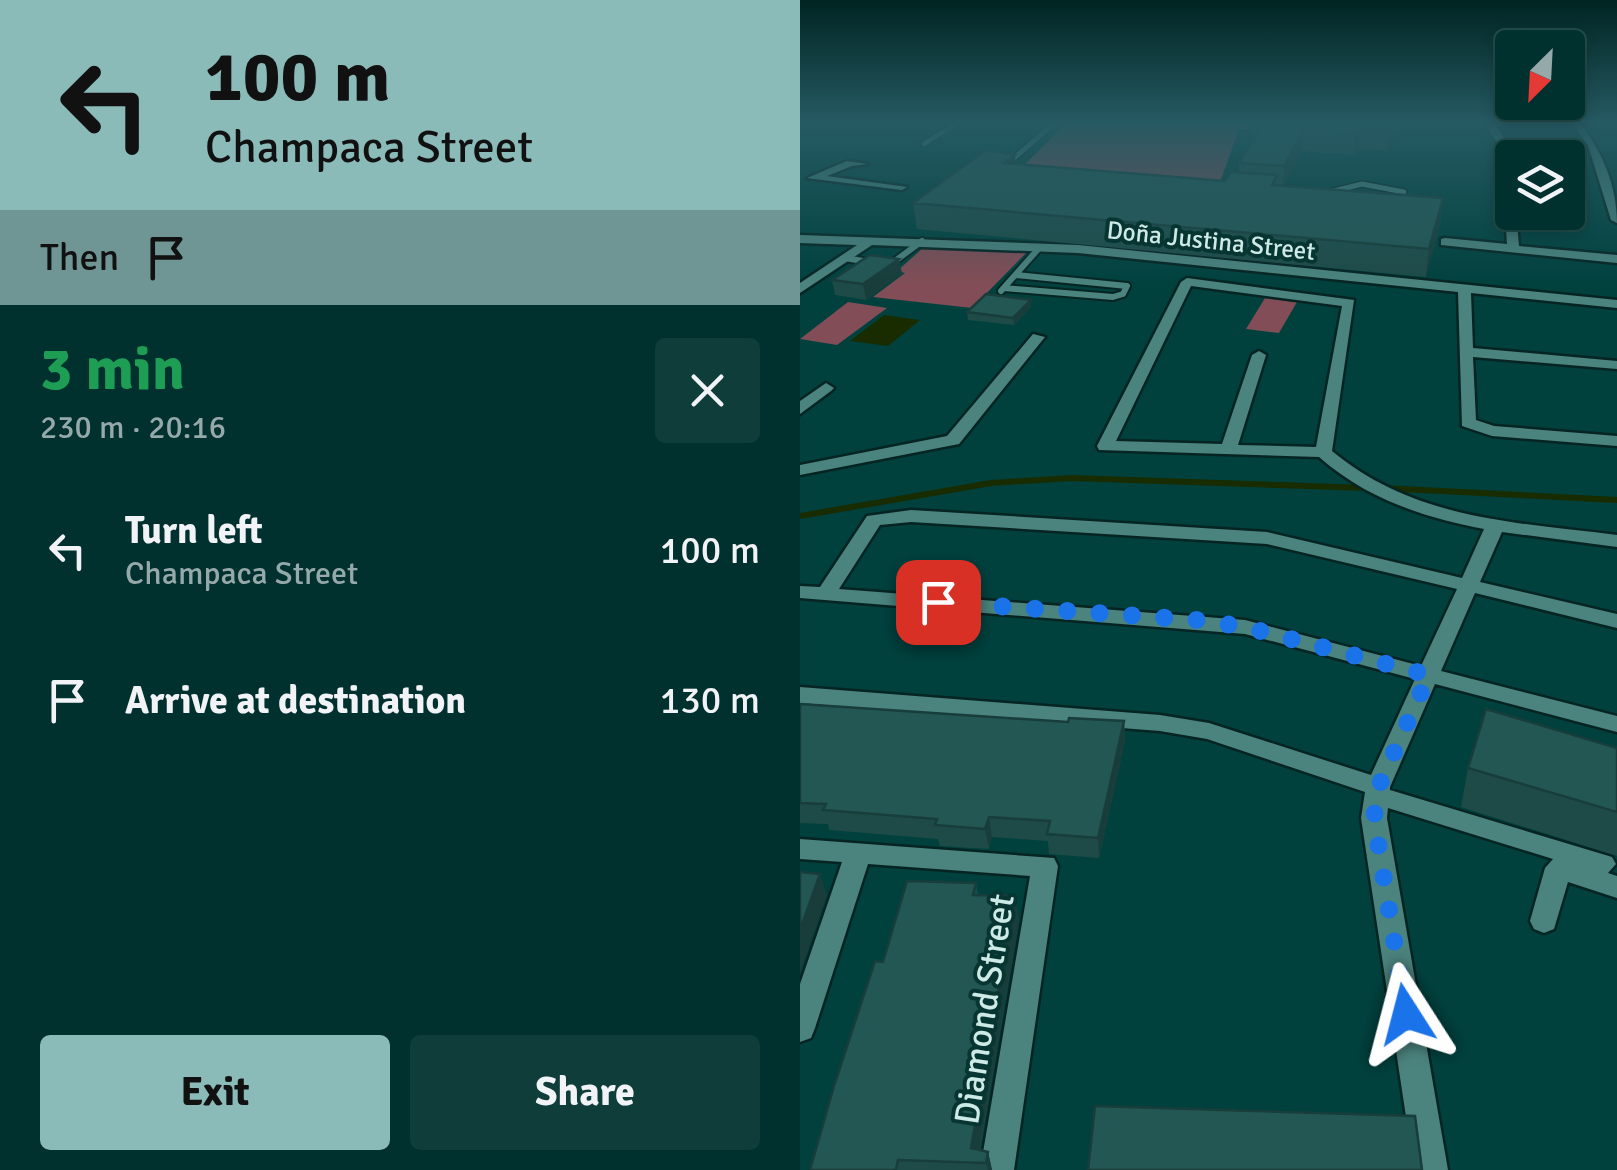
<!DOCTYPE html>
<meta charset="utf-8">
<style>
:root{--surface:#00312e;--page:#0e3d3a;--text:#f1f3f6;--muted:#95a9aa;--line:#224c4a;--accent:#8bbbb9}
body{margin:0;font-family:Signika,sans-serif;background:var(--page);color:var(--text);height:100vh;display:flex;flex-direction:column;font-size:38px;white-space:nowrap}
*{box-sizing:border-box;margin:0}
p{font-size:32px;color:var(--muted)}
.icon{flex:none;width:55px;height:55px;fill:none;stroke:currentColor;stroke-width:2;stroke-linecap:round;stroke-linejoin:round}
.map{position:relative;flex:1;overflow:hidden}
.side{display:flex;flex-direction:column;background:var(--surface);width:800px}
.side>*{flex:none}
.top-card{background:#8bbbb9;color:#111;overflow:hidden}
.needle{width:65px;rotate:204deg}
.tools{position:absolute;left:695px;top:30px;display:grid;gap:20px}
.tools a{display:grid;place-items:center;width:90px;height:90px;border-radius:10px;background:var(--surface);box-shadow:0 5px 15px #0003,0 0 0 2px var(--line);font-size:50px}
.pin{position:absolute;display:grid;place-items:center;width:85px;height:85px;color:#fff;margin:-42px;border-radius:20px;box-shadow:0 5px 15px #0006}
.me{position:absolute;width:110px;margin:-55px;rotate:351deg;stroke-linejoin:round;filter:drop-shadow(0 0 8px #0008)}
.turn{display:flex;align-items:center;gap:35px;height:210px;padding:0 40px;font-size:45px}
.turn .icon{width:130px;height:130px;stroke-width:2.5}
.turn b{display:block;font-size:70px;line-height:85px}
.then{display:flex;align-items:center;height:95px;padding:0 40px;background:#0003;gap:20px;font-size:38px}
.round{display:grid;place-items:center;flex:none;width:105px;height:105px;border-radius:10px;background:var(--page)}
.headline{display:flex;align-items:center;justify-content:space-between;height:170px;padding:0 40px}
h1{font-size:60px;font-weight:700;line-height:75px;color:#1e9e55}
.cta{display:flex;gap:20px;margin-top:auto;padding:20px 40px}
.cta a{flex:1;height:115px;border-radius:10px;background:var(--accent);color:#111;font-size:40px;font-weight:700;line-height:115px;text-align:center}
.cta a+a{background:var(--page);color:var(--text)}
ul{padding:0;list-style:none}
li{display:flex;align-items:center;gap:30px;height:150px;padding:0 40px}
li div{flex:1}
li b{display:block;font-size:38px}
li em{font-style:normal}
main{display:flex;flex:1;min-height:0}
.map>svg:first-child{display:block}
.green{fill:#824d56}
.water{fill:#192c00}
.lines{fill:none;stroke-linecap:round;stroke-linejoin:round}
.stream{stroke:#192c00;stroke-width:6}
.lane-far1-casing{stroke:#062422;stroke-width:8}
.lane-casing{stroke:#062422;stroke-width:10}
.street-casing{stroke:#062422;stroke-width:5}
.lane-far1{stroke:#4b837e;stroke-width:5}
.lane{stroke:#4b837e;stroke-width:6}
.street{fill:#4b837e;fill-rule:evenodd}
.wall{fill:#1e4b48}
.shaded-wall{fill:#183d3b}
.building{fill:#235754;stroke:#183d3b;stroke-width:2.5}
.route{stroke:#1a73e8;stroke-width:18;stroke-dasharray:0 32.4}
.labels{text-anchor:middle;stroke-width:8;stroke-linejoin:round;paint-order:stroke}
.far-street-label{font-size:25px;fill:#ceeae7;stroke:#073532}
.near-street-label{font-size:35px;fill:#ceeae7;stroke:#073532}
</style>
<main>
<section class="side">
<div class="top-card">
<div class="turn"><svg class="icon" aria-label="left" viewBox="0 0 24 24"><path d="M17 20v-9H6M10 6l-5 5 5 5"/></svg><div><b>100 m</b>Champaca Street</div></div>
<div class="then">Then<svg class="icon" aria-label="arrive" viewBox="0 0 24 24"><path d="M6 21V4h12l-3 4 3 4H6"/></svg></div>
</div>
<div class="headline"><div><h1>3 min</h1><p>230 m · 20:16</p></div><a class="round"><svg class="icon" aria-label="close" viewBox="0 0 24 24"><path d="M6 6l12 12M18 6L6 18"/></svg></a></div>
<ul>
<li><svg class="icon" aria-label="left" viewBox="0 0 24 24"><path d="M17 20v-9H6M10 6l-5 5 5 5"/></svg><div><b>Turn left</b><p>Champaca Street</p></div><em>100 m</em></li>
<li><svg class="icon" aria-label="arrive" viewBox="0 0 24 24"><path d="M6 21V4h12l-3 4 3 4H6"/></svg><div><b>Arrive at destination</b></div><em>130 m</em></li>
</ul>
<div class="cta"><a>Exit</a><a>Share</a></div>
</section>
<div class="map">
<svg width="817" height="1170" viewBox="0 0 817 1170">
<rect width="100%" height="100%" fill="#00413e"/>
<path class="green" d="M269,121H451L448,129H439L419,185L225,164Z
M123,248L227,252L172,308L73,297L105,273L97,271Z
M465,298L497,302L479,333L446,329Z
M48,302L87,308L37,345L0,339Z"/>
<path class="water" d="M84,315L120,320L88,346L50,341Z"/>
<g class="lines">
<path class="stream" d="M582,488L817,500
M0,516L191,483L271,478L568,488"/>
<defs>
<path id="lane-far1" d="M124,144L160,121
M205,166L257,121
M522,194L562,184L604,192"/>
<path id="lane" d="M45,258L75,263
M91,264L122,241
M204,288L313,297L323,294L327,286L216,275
M201,291L240,247"/>
<path id="street" d="M701,121H715L697,127L711,148L712,212H716L719,246L817,255V263L641,245V239L645,238L707,244L701,148L686,126Z
M770,121H778C802,150 817,186 817,223L811,220L788,145Z
M47,161L68,164L52,166L27,176L107,187L102,190L7,178Z
M0,235L278,245L817,300V308L671,293L673,348L817,361V369L673,357L676,420L694,426L817,436V446L692,436L662,426L658,292L278,253L72,245L0,293V283L57,245L0,243Z
M387,278L554,300L532,451C615,520 715,522 817,535V547L702,532L680,582L817,614V628L675,593L641,671L817,716V732L635,684L590,787V790L812,857L816,864L808,873L817,876V898L768,882L754,929L744,933L734,929L730,921L745,868L753,859L588,808L587,818L648,1170H614L561,818L565,792L407,739L360,731L0,703V687L360,715L409,723L571,775L615,679L445,634L0,598V586L20,587L67,516L111,510L467,532L662,578L684,529C622,517 567,499 519,457L299,450L297,446L381,282ZM391,286L542,306L516,447L438,445L466,355L459,351L452,355L422,444L316,441ZM111,522L467,544L657,589L621,666L445,620L39,589L80,525Z
M233,334L245,337L159,444L0,475V465L147,436Z
M26,383L34,388L31,391L0,414V401Z
M0,839L254,858L258,866L214,1170H180L230,876L68,864L15,1028L11,1038L0,1042V984L42,862L0,859Z"/>
</defs>
<use href="#lane-far1" class="lane-far1-casing"/>
<use href="#lane" class="lane-casing"/>
<use href="#street" class="street-casing"/>
<use href="#lane-far1" class="lane-far1"/>
<use href="#lane" class="lane"/>
<use href="#street" class="street"/>
</g>
<path class="wall" d="M448,120H603L602,127L587,151L558,149L554,155L502,151L484,186L643,198L640,224L626,277L117,229L113,203L215,164L425,181L439,172V163L453,141V130H447Z
M99,259L102,274L66,300L35,295L32,280Z
M231,300V307L214,325L168,320L167,312Z
M0,704L268,722L324,721L325,741L299,858L249,854L248,841L192,837L189,849L140,846L138,839L29,830L28,824L0,823Z
M817,748V856L661,807L668,768Z
M176,883L178,895L219,919L180,1150L188,1152L192,1170H10L83,962Z"/>
<path class="shaded-wall" d="M596,120H603L602,127L587,151L589,131Z
M560,129L558,149L554,155L555,135Z
M503,131L502,151L483,188L484,166Z
M215,155L217,179L204,163Z
M643,198L640,224L626,277L629,249Z
M99,259L102,274L66,300L63,284Z
M231,300V307L214,325L213,318Z
M324,721L325,741L299,858L298,838Z
M189,817L192,837L189,849L185,829Z
M20,874L27,895L0,972V930Z
M215,896L219,919L177,1163L171,1148Z
M188,1152L192,1170H188L186,1163Z"/>
<path class="building" d="M459,120H596L589,131L560,129L555,135L503,131L484,166L439,163L462,127H453Z
M186,150L215,155L204,163L425,181L431,172L477,175L472,185L643,198L629,249L113,203Z
M70,255L99,259L63,284L32,280Z
M186,294L231,300L213,318L167,312Z
M0,704L268,722L269,718L324,721L298,838L247,834L250,821L189,817L185,829L135,825L137,819L23,810L26,804L0,803Z
M686,709L817,748V812L668,768Z
M0,872L20,874L0,930Z
M107,881L176,883L173,895L215,896L171,1148L188,1152L186,1163L98,1160L96,1170H10L34,1086L75,961L83,962Z
M295,1106L615,1116L622,1170H288Z"/>
<linearGradient id="sky" x2="0" y2="1"><stop stop-color="#002422"/><stop offset="0.43" stop-color="#265a63"/><stop offset="1" stop-color="#265a63" stop-opacity="0"/></linearGradient>
<rect width="817" height="284" fill="url(#sky)"/>
<g class="lines">
<path class="route" d="M138,602L398,620L445,627L629,675L578,788L574,818L606,1014"/>
</g>
<g class="labels">
<g class="far-street-label">
<text transform="translate(411 240) rotate(6)" y="9">Doña Justina Street</text>
</g>
<g class="near-street-label">
<text transform="translate(184 1009) rotate(-81)" y="12">Diamond Street</text>
</g>
</g>
</svg>
<div class="tools">
<a><svg class="needle" viewBox="-14 -14 28 28"><path d="M0-13l5 13h-10z" fill="#e53935"/><path d="M0 13l5-13h-10z" fill="#95a9aa"/></svg></a>
<a><svg class="icon" aria-label="layers" viewBox="0 0 24 24"><path d="M12 4l9 5-9 5-9-5zM3 14l9 5 9-5"/></svg></a>
</div>
<div class="pin" style="left:138px;top:602px;background:#d93025"><svg class="icon" aria-label="arrive" viewBox="0 0 24 24"><path d="M6 21V4h12l-3 4 3 4H6"/></svg></div>
<svg class="me" style="left:606px;top:1014px" viewBox="-20 -20 40 40"><path d="M0-17L14 15 0 8-14 15z" fill="#1a73e8" stroke="#fff" stroke-width="4"/></svg>
</div>
</main>
